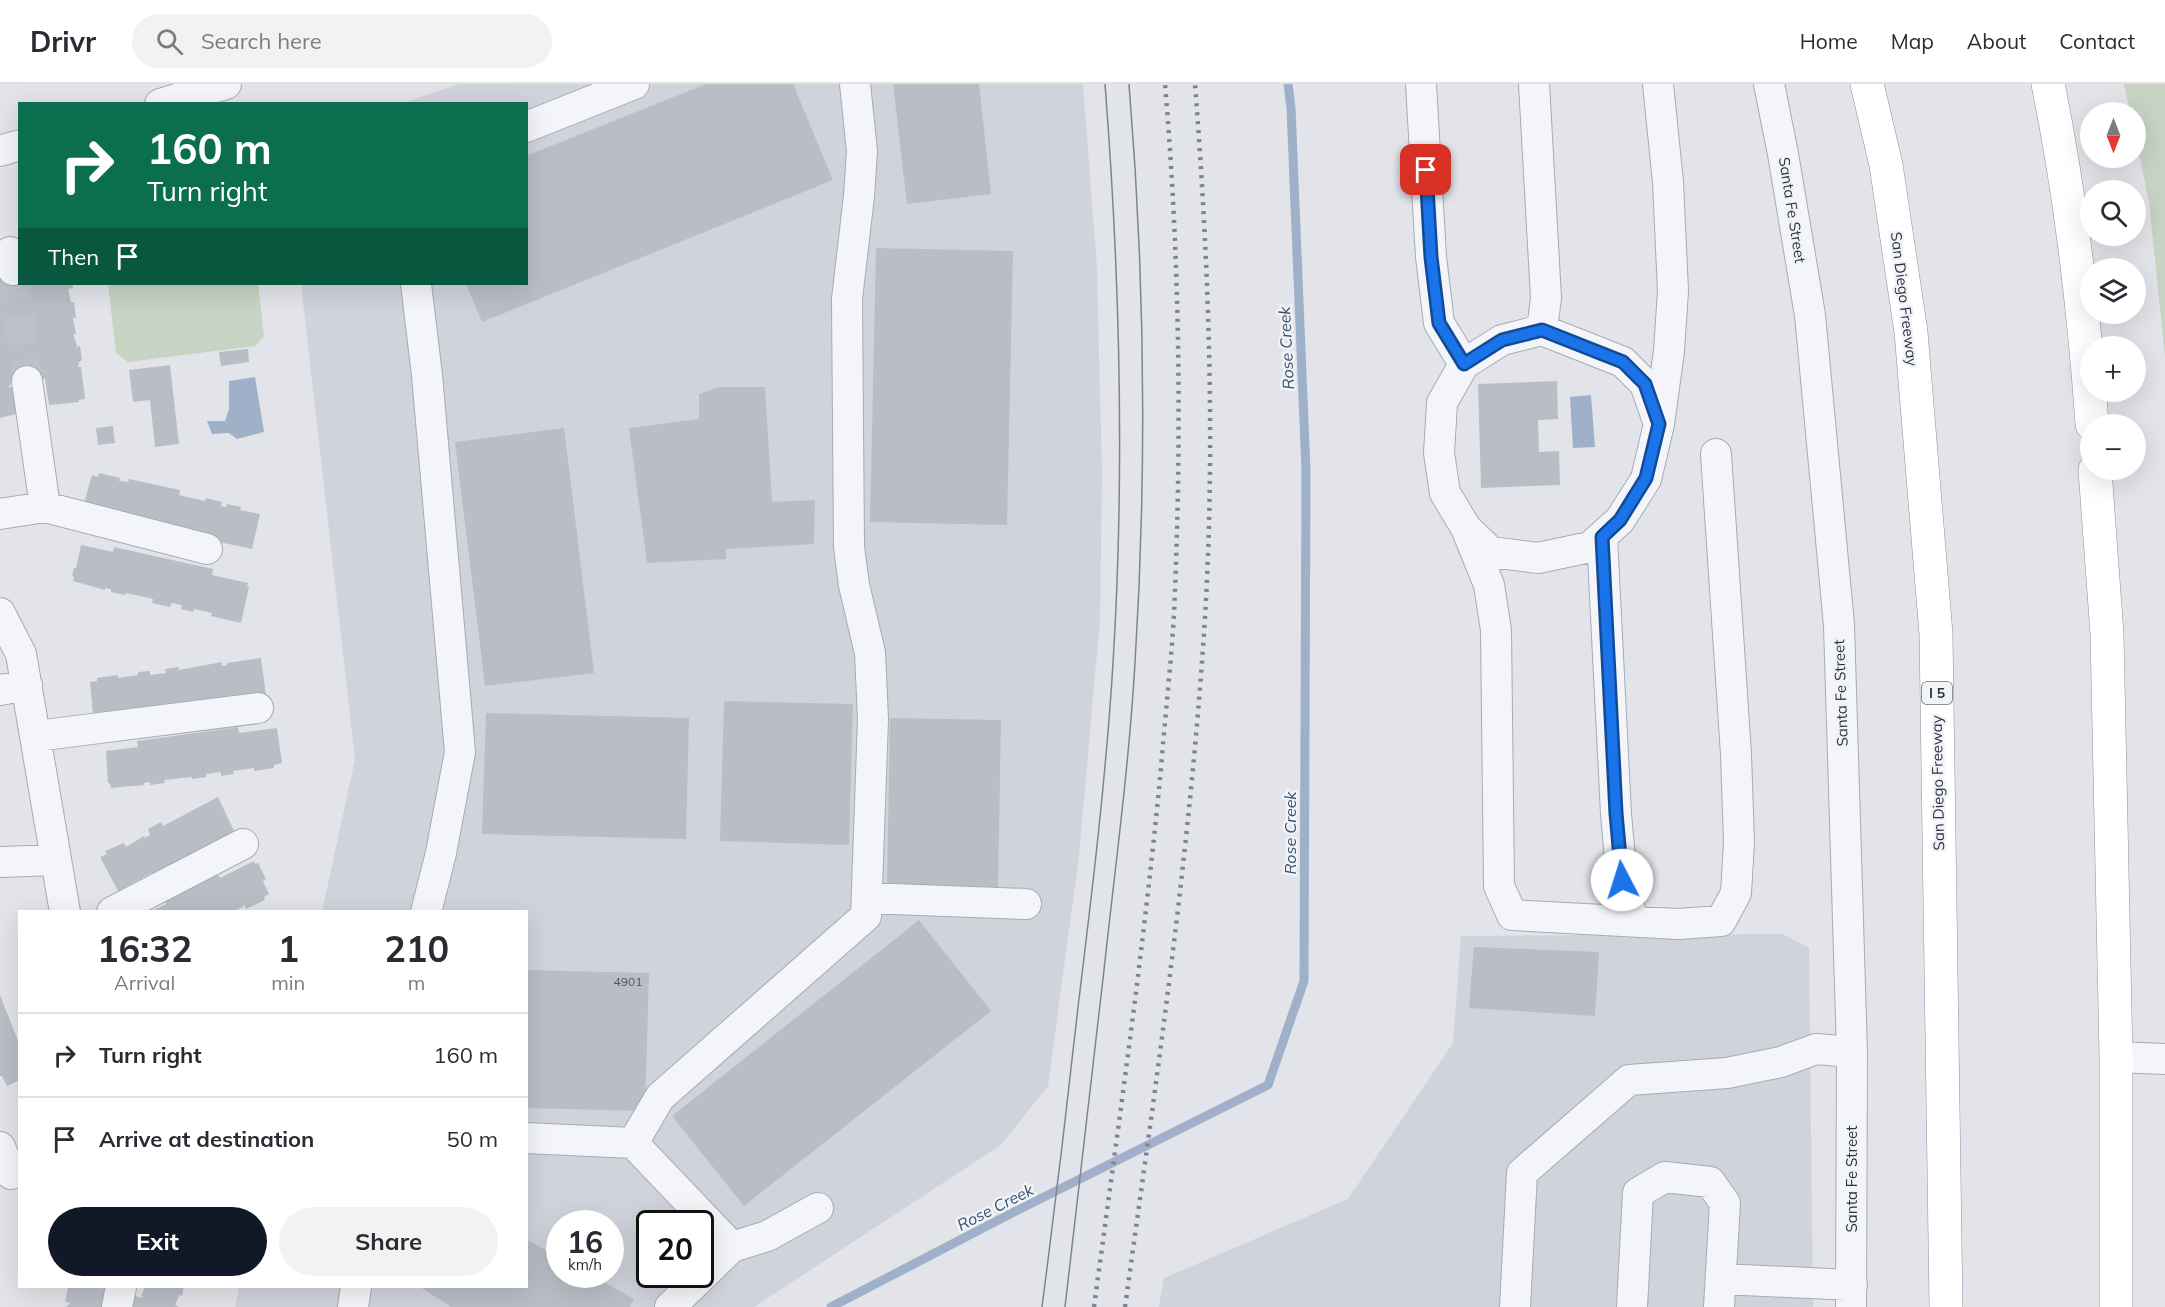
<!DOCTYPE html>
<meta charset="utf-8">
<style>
:root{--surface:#fff;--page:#f2f2f3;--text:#2b2b33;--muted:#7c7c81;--line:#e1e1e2;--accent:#111827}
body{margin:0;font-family:Mulish,sans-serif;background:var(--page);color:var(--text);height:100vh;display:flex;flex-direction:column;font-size:22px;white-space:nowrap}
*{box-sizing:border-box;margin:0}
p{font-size:20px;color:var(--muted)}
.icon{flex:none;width:33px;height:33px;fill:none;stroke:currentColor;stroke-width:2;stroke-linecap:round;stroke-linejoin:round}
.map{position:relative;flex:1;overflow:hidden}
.side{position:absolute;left:18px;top:826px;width:510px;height:378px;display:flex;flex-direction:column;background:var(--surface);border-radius:0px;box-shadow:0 6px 24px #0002}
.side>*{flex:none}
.top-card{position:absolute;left:18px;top:18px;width:510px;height:183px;border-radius:0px;box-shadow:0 6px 24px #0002;background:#0b6e4f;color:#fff;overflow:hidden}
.needle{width:39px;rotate:180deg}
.buttons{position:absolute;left:2080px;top:18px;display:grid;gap:12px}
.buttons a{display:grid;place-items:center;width:66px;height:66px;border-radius:50%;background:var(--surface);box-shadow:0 6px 24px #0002;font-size:30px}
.speed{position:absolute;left:546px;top:1126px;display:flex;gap:12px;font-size:30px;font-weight:700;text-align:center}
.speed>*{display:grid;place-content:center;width:78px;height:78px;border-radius:50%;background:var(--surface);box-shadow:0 6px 24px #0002;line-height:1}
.speed small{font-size:15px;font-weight:400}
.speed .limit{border:3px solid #111;border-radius:9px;background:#fff;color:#111}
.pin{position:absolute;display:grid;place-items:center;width:51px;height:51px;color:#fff;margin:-26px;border-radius:12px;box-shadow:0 3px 9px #0006}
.me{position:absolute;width:66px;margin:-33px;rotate:355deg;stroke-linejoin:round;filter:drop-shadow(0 0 4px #0008)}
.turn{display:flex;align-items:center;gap:21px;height:126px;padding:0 30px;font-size:27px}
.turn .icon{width:78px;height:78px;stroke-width:2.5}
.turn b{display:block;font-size:42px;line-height:51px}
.then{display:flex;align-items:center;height:57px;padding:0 30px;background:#0003;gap:12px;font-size:22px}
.eta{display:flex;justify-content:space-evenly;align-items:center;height:102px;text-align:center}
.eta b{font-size:36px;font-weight:700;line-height:42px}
.action{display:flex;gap:12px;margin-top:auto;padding:12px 30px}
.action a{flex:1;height:69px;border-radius:36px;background:var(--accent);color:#fff;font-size:24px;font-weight:700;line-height:69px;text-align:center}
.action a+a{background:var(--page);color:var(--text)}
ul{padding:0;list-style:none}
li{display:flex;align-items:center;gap:18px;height:84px;padding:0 30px;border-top:2px solid var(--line)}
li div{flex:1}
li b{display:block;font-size:22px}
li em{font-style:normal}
header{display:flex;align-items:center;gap:36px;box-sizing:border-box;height:84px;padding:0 30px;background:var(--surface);border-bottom:2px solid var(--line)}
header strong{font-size:28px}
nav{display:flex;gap:33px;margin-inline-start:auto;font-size:21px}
.search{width:420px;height:54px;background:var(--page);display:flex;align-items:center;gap:15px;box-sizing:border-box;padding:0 21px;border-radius:33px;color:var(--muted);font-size:22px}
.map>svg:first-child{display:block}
.built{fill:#d0d3db;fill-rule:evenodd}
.green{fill:#c7d3c3}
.water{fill:#9eb1c8}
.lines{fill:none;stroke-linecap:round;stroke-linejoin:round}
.stream{stroke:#9eb1c8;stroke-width:9}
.building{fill:#b9bec6}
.minor-tunnel{stroke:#bdc0c7;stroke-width:30;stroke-dasharray:30 15;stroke-linecap:butt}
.minor-casing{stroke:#a7abb3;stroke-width:32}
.highway-casing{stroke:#8a929f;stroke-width:34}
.minor{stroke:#f4f5f8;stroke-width:30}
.highway{stroke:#fff;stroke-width:33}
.tram{stroke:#7c8492;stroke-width:1.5}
.rail{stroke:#7c8492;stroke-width:4.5;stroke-dasharray:3 6;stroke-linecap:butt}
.route-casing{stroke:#114b97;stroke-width:15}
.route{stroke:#1a73e8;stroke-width:10}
.labels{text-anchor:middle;stroke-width:5;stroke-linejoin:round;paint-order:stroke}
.number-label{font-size:12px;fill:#4e5562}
.shield{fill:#f1f3f7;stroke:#666c77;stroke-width:1.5}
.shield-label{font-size:14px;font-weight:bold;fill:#2b3240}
.street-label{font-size:15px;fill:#2b3240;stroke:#f1f3f7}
.water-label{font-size:16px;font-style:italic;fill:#365073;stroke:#f1f3f7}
</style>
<header>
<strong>Drivr</strong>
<div class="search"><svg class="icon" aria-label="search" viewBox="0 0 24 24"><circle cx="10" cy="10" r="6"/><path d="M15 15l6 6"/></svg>Search here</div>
<nav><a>Home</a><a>Map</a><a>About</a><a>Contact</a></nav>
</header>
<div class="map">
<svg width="2165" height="1223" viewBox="0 0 2165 1223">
<rect width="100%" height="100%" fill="#e2e4e9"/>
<path class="built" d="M459,0H1083L1097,185L1102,391L1100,535L1079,772L1048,1002L1001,1061L754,1223H235L239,1203H526V828H322L355,675L301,200H526V20L403,19ZM560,1140H610V1191H560ZM650,1140H700V1191H650Z
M1783,850L1809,864L1813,1223H1159L1164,1194L1348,1115L1453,959L1461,852Z"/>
<path class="green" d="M2124,0H2165V272L2149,118L2136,56V28H2130Z
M108,200H258L264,252L255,262L128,278L116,269Z"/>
<path class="water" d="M255,293L264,348L237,355L229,349L212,350L207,337H225L229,325V297Z
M1591,311L1595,363L1573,364L1570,313Z"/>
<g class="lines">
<path class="stream" d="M831,1223L1010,1130L1268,1001L1304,897L1306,386L1291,24L1288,0"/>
</g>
<path class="building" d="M706,0H793L833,96L482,238L466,200H526V72Z
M893,0H979L991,110L907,120Z
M876,164L1013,167L1007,441L870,438Z
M20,185V200H72L73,204L68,205L71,218H74L76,234H73L76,250H73L77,261L76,263L80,262L82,276L78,279H79L78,283H81L85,315L79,316V318L49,321L45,295L11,299L9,303H12L16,330L0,334V188Z
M248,265L249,278L221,282L219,268Z
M170,281L179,360L155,363L150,316L133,318L129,286Z
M1557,297L1558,335L1538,336L1539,368L1559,367L1560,401L1481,404L1478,300Z
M720,303H765L772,418L815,416L814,460L726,465V475L647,479L629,344L699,335V310Z
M113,342L115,359L98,361L96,344Z
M564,344L594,589L485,602L455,358Z
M99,389L120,394L119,397L128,398L129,395L180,406L179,411L205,417L206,414L222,418L221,422L226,423L227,420L241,423L240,426L260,430L252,465L219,458L218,464L83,423L92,391L98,393Z
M81,461L113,468L114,463L213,485L212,491L248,499L247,502L249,503L241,539L211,532L212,529L194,525L193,528L181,525L182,521L172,519L170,523L152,519L153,515L126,509L125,511L111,508V505L105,504V506L73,497L74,493L72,492L74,484H76Z
M261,574L266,612L93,631L90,598L97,597V594L118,591V594L138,591V588L150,587V591L166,589L165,585L179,583V586L222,578V582L227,581V579Z
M724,617L853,620L849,761L720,757Z
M486,629L689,634L686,755L482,750Z
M890,634L1001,636L998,803L887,801Z
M238,643L239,649L277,644L282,679L274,681V684L254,687V684L233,687L234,690L221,692V688L206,690V693L192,695V693L164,696L165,699L150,701V698L144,699V701L111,704L110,699H108L106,667L138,663L137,657Z
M218,713L235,749L154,794L151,789L118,807L100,773L107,770L105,767L124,759L126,763L144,752L145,754L150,751L148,745L161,738L163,742Z
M254,777L255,780L258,779L266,795L263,797L269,810L264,813L265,816L246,825L244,820L243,823L232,828H150L166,820L164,815L217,789L220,794Z
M919,836L991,927L744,1122L672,1032Z
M1474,863L1599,868L1595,932L1469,924Z
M526,886L649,889L645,1027L526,1024Z
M0,911L20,962V996L7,1002L2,992H0Z
M526,1155L560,1174V1191H591L634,1215L630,1223H451L420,1203H526Z
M68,1203H109L110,1223H66L70,1219L65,1218Z
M145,1203H184L182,1212L177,1211L179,1212L175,1221L179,1223H133L135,1212L143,1214L141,1212Z"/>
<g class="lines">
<path class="minor-tunnel" d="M13,186L27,297"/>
<defs>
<path id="minor" d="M1421,0L1431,173L1439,239L1464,280
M1534,0L1546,214L1542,246
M1658,0L1668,98L1673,207L1669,267L1659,340L1646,395L1620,436L1590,463L1538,474L1491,468L1466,444L1445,409L1439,369L1442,319L1464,280L1502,256L1542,246L1623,278L1645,300L1659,340
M1769,0L1783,70L1810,231L1839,541L1852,968L1851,1223
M160,20L226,0
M526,43L634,0
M0,67L20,61
M10,168L13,186
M416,200L427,291L460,668L441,769L426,828
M27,297L45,423
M0,430L45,423L207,465
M1466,444L1489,501L1496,546L1499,802L1512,831L1678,840L1721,837L1736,809L1739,758L1736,670L1716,370
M1602,453L1616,730L1622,797L1633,837
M0,529L21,570L65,828
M0,606L27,601
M36,652L258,624
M0,778L56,776
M867,814L1026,820
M112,828L243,760
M2116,973L2165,975
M526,1054L633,1059L660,1013L866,832L873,635L870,569L854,501L849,463L847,215L859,112L862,67L855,0
M633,1059L732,1163
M0,1063L11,1090
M1722,1195L1852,1201
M117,1223L121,1203
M353,1223L356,1203
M670,1223L732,1163L767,1152L818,1124
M1515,1223L1522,1089L1629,996L1727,989L1781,978L1816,965L1852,968
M1632,1223L1638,1109L1665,1093L1710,1098L1725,1119L1719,1223"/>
<path id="highway" d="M1867,0L1886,81L1911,248L1936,550L1946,1223
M2048,0C2071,112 2084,227 2092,340
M2095,386L2107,550L2116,973V1223"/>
</defs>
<use href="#minor" class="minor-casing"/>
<use href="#highway" class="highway-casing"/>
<use href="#minor" class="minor"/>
<use href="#highway" class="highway"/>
<path class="tram" d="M1042,1223C1055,1123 1067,1023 1078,923C1092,809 1106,694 1113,579C1125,386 1120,193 1105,0
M1065,1223C1078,1111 1091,998 1104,886C1115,784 1129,682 1135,579C1147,386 1145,193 1129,0"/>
<path class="rail" d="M1094,1223C1118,1044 1144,864 1161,684C1165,633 1171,582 1174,530C1182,353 1180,177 1165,0
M1125,1223C1156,999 1189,775 1204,549C1216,366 1209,183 1195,0"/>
</g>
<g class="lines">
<defs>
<path id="route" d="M1426,86L1431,173L1439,239L1464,280L1502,256L1542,246L1623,278L1645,300L1659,340L1646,394L1620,436L1602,453L1616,729L1622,796"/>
</defs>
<use href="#route" class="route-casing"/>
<use href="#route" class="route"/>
</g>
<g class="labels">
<g class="number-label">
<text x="628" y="902">4901</text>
</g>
<rect class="shield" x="1922" y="598" width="30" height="22" rx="4.5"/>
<g class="shield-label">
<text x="1937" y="614">I 5</text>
</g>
<g class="street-label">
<text transform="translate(1792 126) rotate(81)" y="5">Santa Fe Street</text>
<text transform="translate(1904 215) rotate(83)" y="5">San Diego Freeway</text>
<text transform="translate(1841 609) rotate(-92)" y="5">Santa Fe Street</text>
<text transform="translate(1938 699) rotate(-91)" y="5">San Diego Freeway</text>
<text transform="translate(1852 1095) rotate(-90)" y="5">Santa Fe Street</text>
</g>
<g class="water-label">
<text transform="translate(1286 264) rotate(-93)" y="6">Rose Creek</text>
<text transform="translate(1290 749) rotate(-90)" y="6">Rose Creek</text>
<text transform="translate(995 1123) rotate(-27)" y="6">Rose Creek</text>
</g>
</g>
</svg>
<div class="buttons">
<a><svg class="needle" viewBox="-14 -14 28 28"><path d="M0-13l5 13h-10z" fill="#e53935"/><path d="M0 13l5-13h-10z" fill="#7c7c81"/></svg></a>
<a><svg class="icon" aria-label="search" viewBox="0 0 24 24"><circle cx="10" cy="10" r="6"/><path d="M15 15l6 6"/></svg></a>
<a><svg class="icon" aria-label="layers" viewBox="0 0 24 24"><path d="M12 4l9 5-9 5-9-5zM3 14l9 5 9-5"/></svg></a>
<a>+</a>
<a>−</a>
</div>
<div class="speed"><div>16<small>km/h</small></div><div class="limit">20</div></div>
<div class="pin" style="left:1426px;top:86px;background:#d93025"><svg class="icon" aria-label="arrive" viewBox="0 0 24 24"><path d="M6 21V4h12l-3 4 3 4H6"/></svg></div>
<svg class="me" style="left:1622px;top:796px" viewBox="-20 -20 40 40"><circle r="19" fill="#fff"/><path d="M0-13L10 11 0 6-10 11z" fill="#1a73e8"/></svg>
<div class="top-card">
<div class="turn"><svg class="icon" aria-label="right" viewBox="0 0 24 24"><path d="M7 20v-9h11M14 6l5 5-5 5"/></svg><div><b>160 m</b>Turn right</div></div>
<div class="then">Then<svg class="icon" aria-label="arrive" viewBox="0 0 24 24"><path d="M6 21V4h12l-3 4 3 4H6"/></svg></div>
</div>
<section class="side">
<div class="eta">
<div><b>16:32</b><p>Arrival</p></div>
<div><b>1</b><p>min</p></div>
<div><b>210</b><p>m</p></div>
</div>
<ul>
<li><svg class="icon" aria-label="right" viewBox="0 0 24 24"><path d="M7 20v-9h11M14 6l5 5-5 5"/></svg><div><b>Turn right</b></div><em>160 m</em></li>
<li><svg class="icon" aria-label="arrive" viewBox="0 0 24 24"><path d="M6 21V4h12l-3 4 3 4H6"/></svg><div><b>Arrive at destination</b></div><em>50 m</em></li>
</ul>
<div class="action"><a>Exit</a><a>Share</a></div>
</section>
</div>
